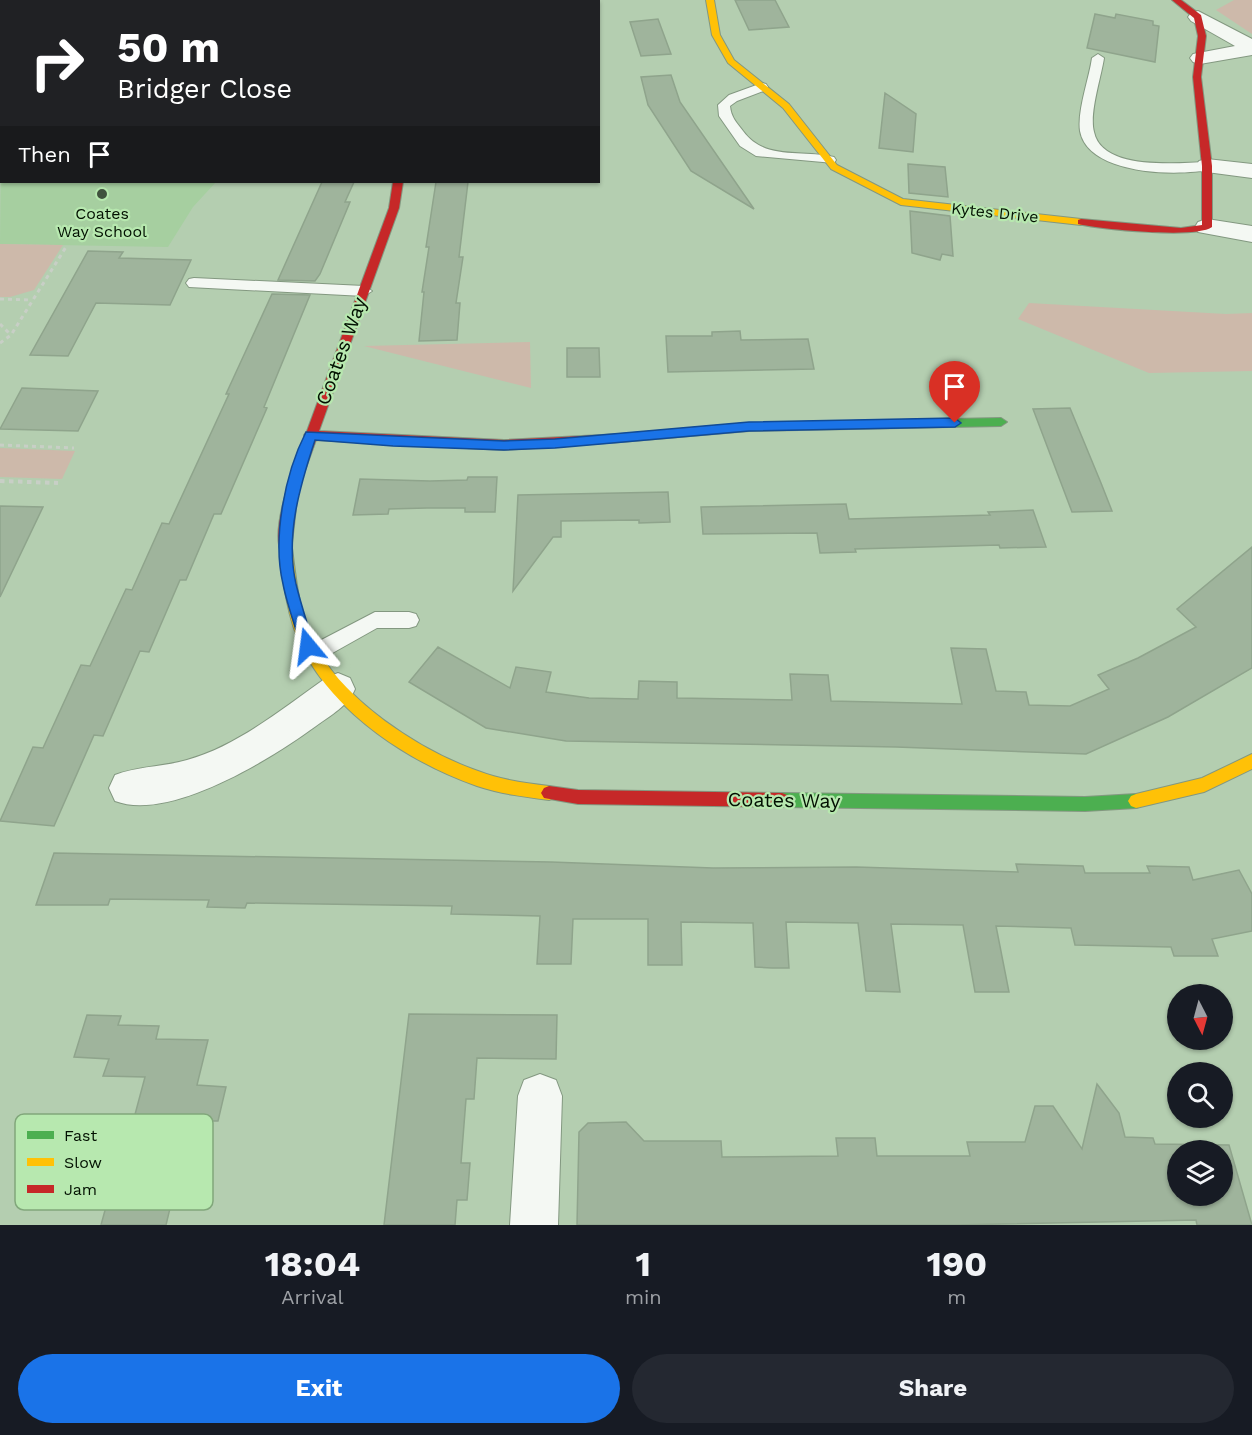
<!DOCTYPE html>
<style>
:root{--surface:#171b24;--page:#242831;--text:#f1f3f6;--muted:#9ea1a6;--accent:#1a73e8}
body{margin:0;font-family:"Work Sans",sans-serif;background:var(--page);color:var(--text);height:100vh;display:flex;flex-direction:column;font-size:22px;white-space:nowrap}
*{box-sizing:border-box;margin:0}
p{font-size:20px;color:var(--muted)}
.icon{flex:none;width:33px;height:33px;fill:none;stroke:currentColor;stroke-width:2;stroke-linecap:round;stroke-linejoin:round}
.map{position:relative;height:1225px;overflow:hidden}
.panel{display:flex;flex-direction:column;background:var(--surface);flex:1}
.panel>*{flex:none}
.hud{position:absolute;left:0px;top:0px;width:600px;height:183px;box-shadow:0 2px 4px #0004;background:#202124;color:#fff;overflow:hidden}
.needle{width:39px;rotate:174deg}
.fabs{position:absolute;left:1167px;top:984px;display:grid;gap:12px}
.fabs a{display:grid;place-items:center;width:66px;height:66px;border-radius:50%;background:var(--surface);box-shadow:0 2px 4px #0004;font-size:30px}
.pin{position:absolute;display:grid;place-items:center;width:51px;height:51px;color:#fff;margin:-62px -26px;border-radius:50% 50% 50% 0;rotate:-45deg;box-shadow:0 0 6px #0007}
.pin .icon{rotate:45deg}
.me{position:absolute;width:66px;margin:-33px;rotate:344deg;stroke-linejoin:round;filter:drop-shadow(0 0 4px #0008)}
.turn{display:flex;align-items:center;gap:21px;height:126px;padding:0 18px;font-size:27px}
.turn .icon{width:78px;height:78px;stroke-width:2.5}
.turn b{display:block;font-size:42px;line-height:51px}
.then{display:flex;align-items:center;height:57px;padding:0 18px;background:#0003;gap:12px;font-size:22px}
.eta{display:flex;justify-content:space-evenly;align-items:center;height:102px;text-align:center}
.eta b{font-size:36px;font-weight:700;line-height:42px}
.cta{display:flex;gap:12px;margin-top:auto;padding:12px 18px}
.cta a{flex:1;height:69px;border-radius:36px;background:var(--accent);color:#fff;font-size:24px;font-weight:700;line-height:69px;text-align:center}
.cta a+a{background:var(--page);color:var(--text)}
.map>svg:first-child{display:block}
.built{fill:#a6cfa0}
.green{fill:#cdb9aa}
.building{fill:#9fb49c;stroke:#8fa48c;stroke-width:1.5;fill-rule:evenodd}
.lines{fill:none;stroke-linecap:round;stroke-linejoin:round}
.lane-casing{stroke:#839880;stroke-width:2}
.street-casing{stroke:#839880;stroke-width:2}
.fast-casing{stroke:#839880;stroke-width:2}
.slow-casing{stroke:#839880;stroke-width:2}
.jam-casing{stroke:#839880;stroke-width:2}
.path-far2{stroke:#c8cfc6;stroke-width:2;stroke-dasharray:3 3;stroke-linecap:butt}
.path-far1{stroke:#c8cfc6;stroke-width:3;stroke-dasharray:4 4;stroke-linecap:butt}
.path{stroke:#c8cfc6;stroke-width:4;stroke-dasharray:4.5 4.5;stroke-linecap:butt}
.lane{fill:#f4f8f3;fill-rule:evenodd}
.street{fill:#f4f8f3;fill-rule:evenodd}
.fast{fill:#4caf50;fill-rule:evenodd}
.slow{fill:#ffc107;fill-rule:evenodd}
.jam{fill:#c62828;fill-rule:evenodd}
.route{fill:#1a73e8;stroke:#114b97;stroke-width:1.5}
.poi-dot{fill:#40523e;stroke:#b7e8af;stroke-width:2}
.labels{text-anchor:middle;stroke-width:4.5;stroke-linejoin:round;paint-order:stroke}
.far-street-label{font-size:16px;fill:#021001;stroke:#b7e8af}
.far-poi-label{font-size:16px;fill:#021001;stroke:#b7e8af}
.street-label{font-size:20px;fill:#021001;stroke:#b7e8af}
.key{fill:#b7e8af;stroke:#81a77b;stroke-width:1.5}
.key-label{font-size:16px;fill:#021001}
</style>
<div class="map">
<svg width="1252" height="1225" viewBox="0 0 1252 1225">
<rect width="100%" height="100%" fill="#b4ceb0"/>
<path class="built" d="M96,0H354L95,1Z
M1,156L2,182H216L193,207L168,247L0,244Z"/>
<path class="green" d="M1234,0H1252V34L1216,10Z
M0,244L63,245L34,290L10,297H0Z
M1029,303L1226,314L1252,313V371L1149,373L1018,319Z
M530,342L531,388L364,346Z
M0,448L75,451L62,479L0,477Z"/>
<path class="building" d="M735,0H775L789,27L749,30Z
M1095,14L1115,18L1116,14L1153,21V25L1159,26L1155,62L1087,48Z
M658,19L671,54L641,56L630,22Z
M671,75L680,102L754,209L691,171L648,105L641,77Z
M885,93L916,114L913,152L879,148Z
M908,164L945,167L948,197L909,193Z
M322,182H354L345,202H350L320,274L315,281L278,280Z
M436,182H468L459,257H463L456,303H460L457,340L419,341L424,292H422L429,247H426Z
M910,211L950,216L953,256L942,254L940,260L912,253Z
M88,251L123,252L119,258L191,260L170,305L96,303L68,356L30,355Z
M272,294L310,295L264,407L267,408L221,514H214L186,580H180L149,652L140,651L103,736L94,735L54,826L0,821L33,747L43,748L81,665L90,666L126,589L132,590L162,523L169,524L229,394H226Z
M740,331L741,340L808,339L814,369L668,372L666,336H712V332Z
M567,348H599L600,377H567Z
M22,388L98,391L78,431L0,429Z
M1070,408L1101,483L1112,511L1072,512L1033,409Z
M468,477H497L495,512H465V508H427L389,509L388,514L353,515L360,479L430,481L467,480Z
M668,492L670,522L639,523V520L561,521V537H553L513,591L518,495Z
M846,504L849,519L990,515L988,512L1033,510L1046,547L1000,548L999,545L855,549L856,552L820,553L817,533L703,534L701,507Z
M0,506L43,507L0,597Z
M1252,547V668L1168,717L1086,754L896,747L566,741L486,728L409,682L438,647L510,688L516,667L551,672L546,692L589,698L638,699L639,681L677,682V698L792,700L790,674L828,675L831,701L962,704L951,648L986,649L996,691L1026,692L1029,705L1070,706L1109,689L1098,675L1138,658L1196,627L1177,609Z
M54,853L551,862L713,868L856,867L1018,872L1016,864L1083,866L1085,873H1150L1147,866L1189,867L1193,880L1239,870L1252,894V931L1212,939L1218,956H1174L1171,947L1075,945L1071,928L996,926L1009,992H975L963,925L891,924L900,992L866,991L858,923L786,922L789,968H772L755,967L753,923L681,922L682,965H648V919H573L571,964H537L540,916L451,914L452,906L247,903L245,908L207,907L209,900L110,899L108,905H36Z
M409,1014L557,1015L556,1059L477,1058L474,1099H466L461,1163H470L467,1200H457L455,1225H384Z
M87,1015L121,1016L118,1025L159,1026L156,1039L208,1040L197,1085L226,1087L218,1121H191L166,1225H101L125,1137H129L145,1077L103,1076L109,1059L74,1057Z
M1097,1084L1119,1113L1125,1137L1153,1138L1155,1144L1229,1145L1252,1225H1197L1196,1220L955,1225H577L579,1132L588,1123L626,1122L644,1141H721L722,1157L838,1156L836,1138H875L877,1156H970L967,1142H1025L1035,1106H1053L1082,1149ZM1178,1150H1222V1196H1178Z"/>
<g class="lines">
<defs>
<path id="lane" d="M1098,54L1104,58C1101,78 1089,113 1094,132C1102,171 1177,163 1207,162L1212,163L1214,166L1212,169C1178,177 1088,175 1080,131C1077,111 1089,79 1092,58Z
M762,83L766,84L768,87L766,90L737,101L730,106C731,117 736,122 743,131C765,161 801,149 834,157L836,160L834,163L756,156L740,146L719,116L718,105L729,95Z
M194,278L364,286L372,291L364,296L189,287L186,283L189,279Z
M375,612H409L416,614L419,620L416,626L409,628H377L320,660L313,663L306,660L303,654L306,648Z"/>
<path id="street" d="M360,0H378L379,2H359Z
M1198,11L1252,39V55L1200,64L1193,62L1190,58L1193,54L1235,46L1191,21L1188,17L1191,13Z
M1207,159L1252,164V178L1199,171L1196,166L1199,161Z
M1207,219L1252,226V242L1198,232L1195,227L1198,222Z
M338,673L350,678L355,689C348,706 331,715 316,726C272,758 170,822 115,801L109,788L115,775C138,766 163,767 187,760C238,746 283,708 326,678Z
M540,1074L556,1080L562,1096L558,1225H510L518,1096L524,1080Z"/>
<path id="fast" d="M1001,418L1007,422L1001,426L749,431L621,442L615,438L621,434L749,423Z
M782,793L1085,797L1136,794L1141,796L1144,801L1141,806L1136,808L1085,811L782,807L777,805L774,800L777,795Z"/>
<path id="slow" d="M706,0H714L720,35L734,60L789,104L837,165L903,199L1081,219L1086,222L1081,225L901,205L831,169L783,108L728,63L712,35Z
M286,543L291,544L292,548C296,579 299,613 313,641C341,699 418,750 478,771C501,780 525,783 549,786L554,788L557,793L554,798L549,800C525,797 501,794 477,786C409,762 337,715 303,650C287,619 283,582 280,548L281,544Z
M1252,754V769L1204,792L1136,808L1131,806L1128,801L1131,796L1136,794L1202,778Z"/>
<path id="jam" d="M1172,0H1181L1201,15L1206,36L1201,77L1212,166V227C1196,239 1100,229 1078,224V220L1081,219L1181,228L1202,225V166L1193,77L1198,36L1194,18Z
M393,182H403L399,208L319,431L504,440L621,434L627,438L621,442L504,450L316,440L298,490L291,552H281C270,526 296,463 305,437L304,435L307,431L389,208Z
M549,786L578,790L782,793L787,795L790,800L787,805L782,807L578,804L544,798L541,793L544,788Z"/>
</defs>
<use href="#lane" class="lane-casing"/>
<use href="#street" class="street-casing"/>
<use href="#fast" class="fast-casing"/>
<use href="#slow" class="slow-casing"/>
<use href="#jam" class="jam-casing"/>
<path class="path-far2" d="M0,147L2,145"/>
<path class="path-far1" d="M0,299L32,300
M0,324L11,335
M0,343L11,335L66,247
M0,445L74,448"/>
<path class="path" d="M0,481L58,483"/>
<use href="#lane" class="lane"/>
<use href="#street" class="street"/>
<use href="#fast" class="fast"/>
<use href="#slow" class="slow"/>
<use href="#jam" class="jam"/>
</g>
<path class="route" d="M955,418L961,423L955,427L749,431L555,448L504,450L393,446L315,440C300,486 285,535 296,584C301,605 308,625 314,646L312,650H303L301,646C295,625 287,605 283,584C272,538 285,473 306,432L504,441L555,439L749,422Z"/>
<circle class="poi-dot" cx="102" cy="194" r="6"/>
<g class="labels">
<g class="far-street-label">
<text transform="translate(995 212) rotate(6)" y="6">Kytes Drive</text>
</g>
<g class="far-poi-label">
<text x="102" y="219">Coates<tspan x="102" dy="18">Way School</tspan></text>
</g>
<g class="street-label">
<text transform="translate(341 351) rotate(-70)" y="7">Coates Way</text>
<text transform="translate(784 800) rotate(1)" y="7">Coates Way</text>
</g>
</g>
<rect x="15" y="1114" width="198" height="96" rx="9" class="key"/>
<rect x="27" y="1131" width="27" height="8" fill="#4caf50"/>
<rect x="27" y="1158" width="27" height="8" fill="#ffc107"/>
<rect x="27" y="1185" width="27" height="8" fill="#c62828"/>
<g class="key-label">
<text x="64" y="1141">Fast</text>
<text x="64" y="1168">Slow</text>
<text x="64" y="1195">Jam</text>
</g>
</svg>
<div class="fabs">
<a><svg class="needle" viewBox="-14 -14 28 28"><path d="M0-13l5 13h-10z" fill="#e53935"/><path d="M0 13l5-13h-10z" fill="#9ea1a6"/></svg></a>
<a><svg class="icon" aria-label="search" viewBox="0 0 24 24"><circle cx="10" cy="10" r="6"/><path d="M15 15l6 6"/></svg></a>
<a><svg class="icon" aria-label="layers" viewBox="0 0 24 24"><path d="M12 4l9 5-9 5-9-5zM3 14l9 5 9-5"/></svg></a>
</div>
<div class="pin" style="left:955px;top:423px;background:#d93025"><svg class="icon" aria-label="arrive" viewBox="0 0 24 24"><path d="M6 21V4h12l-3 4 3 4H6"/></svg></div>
<svg class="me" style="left:308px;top:646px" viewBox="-20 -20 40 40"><path d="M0-17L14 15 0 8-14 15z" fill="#1a73e8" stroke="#fff" stroke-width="4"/></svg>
<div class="hud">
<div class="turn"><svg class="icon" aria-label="right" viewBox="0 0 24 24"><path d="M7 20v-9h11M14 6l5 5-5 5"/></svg><div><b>50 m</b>Bridger Close</div></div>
<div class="then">Then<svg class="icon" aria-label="arrive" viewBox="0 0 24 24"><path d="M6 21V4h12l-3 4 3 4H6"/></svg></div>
</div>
</div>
<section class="panel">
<div class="eta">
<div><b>18:04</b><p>Arrival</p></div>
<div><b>1</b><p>min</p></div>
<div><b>190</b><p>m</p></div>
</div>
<div class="cta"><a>Exit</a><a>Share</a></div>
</section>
